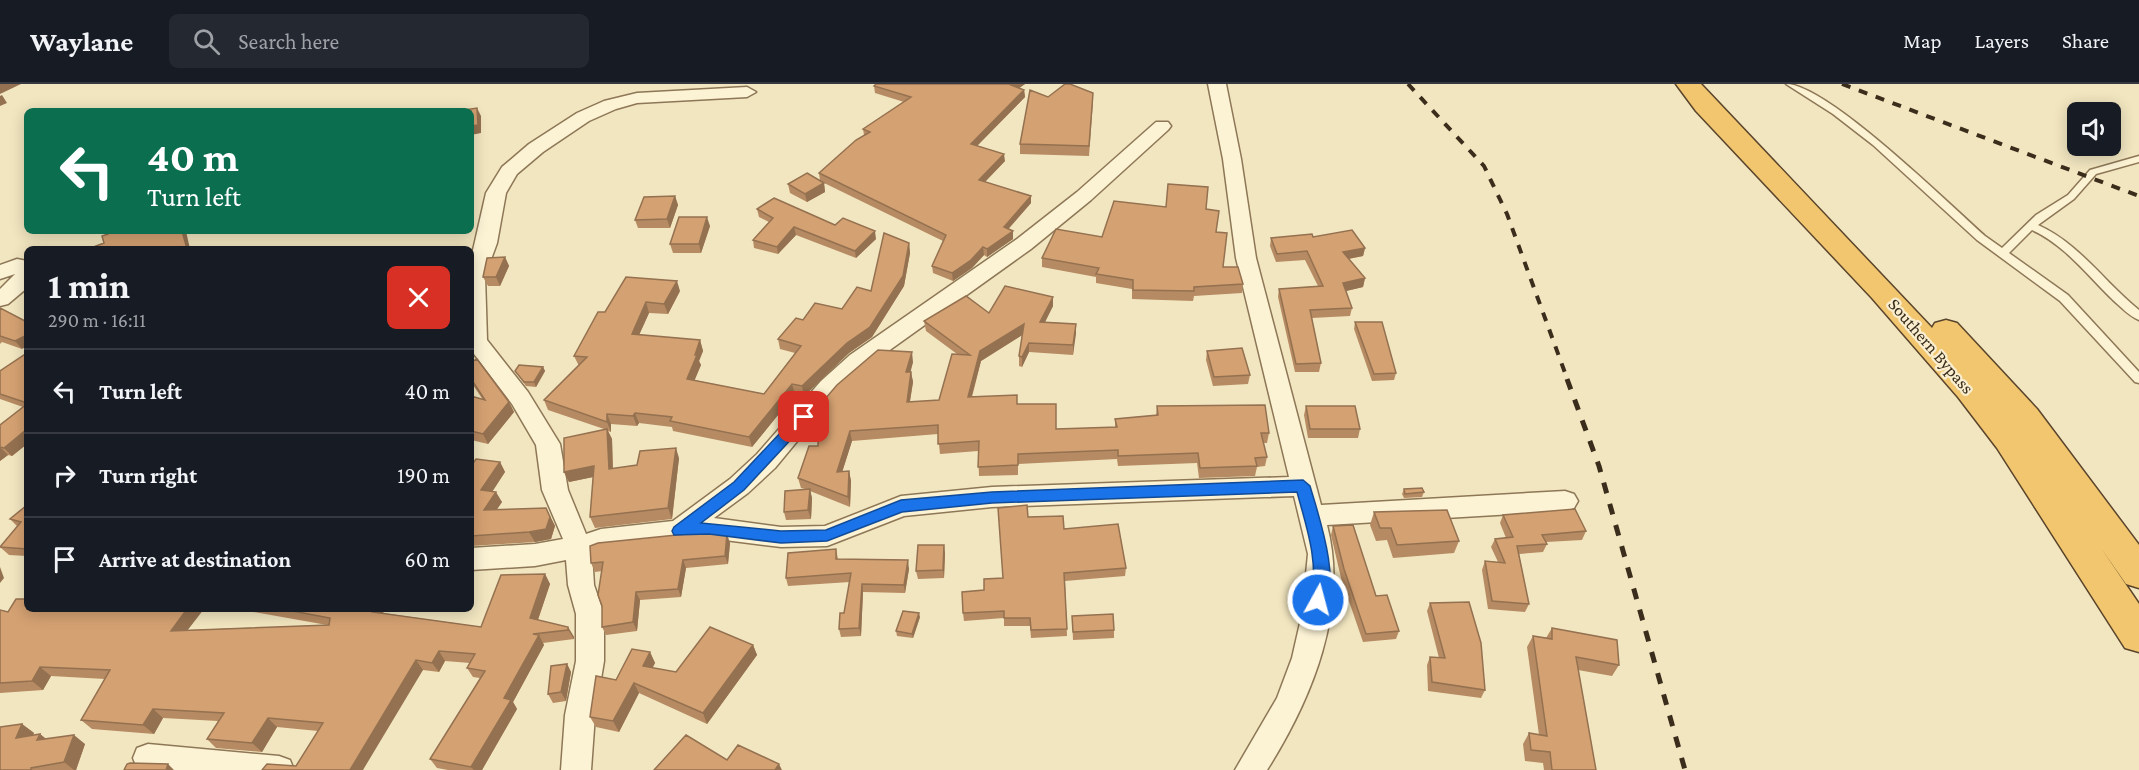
<!DOCTYPE html>
<meta charset="utf-8">
<style>
:root{--surface:#171b24;--page:#242831;--text:#f1f3f6;--muted:#9ea1a6;--line:#363941}
body{margin:0;font-family:"Crimson Pro",serif;background:var(--page);color:var(--text);height:100vh;display:flex;flex-direction:column;font-size:22px;white-space:nowrap}
*{box-sizing:border-box;margin:0}
p{font-size:20px;color:var(--muted)}
.icon{flex:none;width:33px;height:33px;fill:none;stroke:currentColor;stroke-width:2;stroke-linecap:round;stroke-linejoin:round}
.map{position:relative;flex:1;overflow:hidden}
.panel{position:absolute;left:24px;top:162px;width:450px;height:366px;display:flex;flex-direction:column;background:var(--surface);border-radius:9px;box-shadow:0 3px 15px #0003}
.panel>*{flex:none}
.hud{position:absolute;left:24px;top:24px;width:450px;height:126px;border-radius:9px;box-shadow:0 3px 15px #0003;background:#0b6e4f;color:#fff;overflow:hidden}
.fabs{position:absolute;left:2067px;top:18px;display:grid;gap:12px}
.fabs a{display:grid;place-items:center;width:54px;height:54px;border-radius:9px;background:var(--surface);box-shadow:0 3px 15px #0003;font-size:30px}
.pin{position:absolute;display:grid;place-items:center;width:51px;height:51px;color:#fff;margin:-26px;border-radius:12px;box-shadow:0 3px 9px #0006}
.me{position:absolute;width:66px;margin:-33px;rotate:7deg;stroke-linejoin:round;filter:drop-shadow(0 0 4px #0008)}
.turn{display:flex;align-items:center;gap:21px;height:126px;padding:0 24px;font-size:27px}
.turn .icon{width:78px;height:78px;stroke-width:2.5}
.turn b{display:block;font-size:42px;line-height:51px}
.round{display:grid;place-items:center;flex:none;width:63px;height:63px;border-radius:9px;background:var(--page)}
.headline{display:flex;align-items:center;justify-content:space-between;height:102px;padding:0 24px}
h1{font-size:36px;font-weight:700;line-height:45px}
ul{padding:0;list-style:none}
li{display:flex;align-items:center;gap:18px;height:84px;padding:0 24px;border-top:2px solid var(--line)}
li div{flex:1}
li b{display:block;font-size:22px}
li em{font-style:normal}
header{display:flex;align-items:center;gap:36px;box-sizing:border-box;height:84px;padding:0 30px;background:var(--surface);border-bottom:2px solid var(--line)}
header strong{font-size:28px}
nav{display:flex;gap:33px;margin-inline-start:auto;font-size:21px}
.search{width:420px;height:54px;background:var(--page);display:flex;align-items:center;gap:15px;box-sizing:border-box;padding:0 21px;border-radius:9px;color:var(--muted);font-size:22px}
.map>svg:first-child{display:block}
.lines{fill:none;stroke-linecap:round;stroke-linejoin:round}
.service-casing{stroke:#8d7756;stroke-width:3}
.minor-casing{stroke:#8d7756;stroke-width:3}
.trunk-casing{stroke:#5a442b;stroke-width:3}
.service{fill:#fcf2d4;fill-rule:evenodd}
.minor{fill:#fcf2d4;fill-rule:evenodd}
.trunk{fill:#f1c66e;fill-rule:evenodd}
.rail-far1{stroke:#3b2d1c;stroke-width:4;stroke-dasharray:9 9;stroke-linecap:butt}
.rail{stroke:#3b2d1c;stroke-width:5;stroke-dasharray:11 11;stroke-linecap:butt}
.wall{fill:#b68a62}
.shaded-wall{fill:#947150}
.building{fill:#d4a172;stroke:#947150;stroke-width:1.5}
.route{fill:#1a73e8;stroke:#114b97;stroke-width:1.5}
.labels{text-anchor:middle;stroke-width:4.5;stroke-linejoin:round;paint-order:stroke}
.street-label{font-size:18px;fill:#3b2d1c;stroke:#f9efd0}
</style>
<header>
<strong>Waylane</strong>
<div class="search"><svg class="icon" aria-label="search" viewBox="0 0 24 24"><circle cx="10" cy="10" r="6"/><path d="M15 15l6 6"/></svg>Search here</div>
<nav><a>Map</a><a>Layers</a><a>Share</a></nav>
</header>
<div class="map">
<svg width="2139" height="686" viewBox="0 0 2139 686">
<rect width="100%" height="100%" fill="#f2e6c0"/>
<g class="lines">
<defs>
<path id="service" d="M1786,0C1827,0 1949,120 1985,152L2002,164L2036,131L2068,111L2090,86L2139,72V78L2096,90L2074,115L2038,141C2079,159 2105,199 2139,226V236C2129,232 2121,223 2113,216C2088,192 2065,161 2032,146L2009,169L2068,211L2139,288V299L2135,298L2060,217L1977,156L1873,61L1833,30Z"/>
<path id="minor" d="M1208,0H1226L1241,75L1256,174L1321,421L1565,407L1574,410L1578,417L1574,424L1565,427L1327,441C1349,525 1312,615 1267,686H1235L1277,614L1292,574L1302,530L1308,470L1294,412L992,423L904,432L827,462L781,463L709,454L602,465L592,469L594,501L604,530V577L595,631L591,686H561L565,631L576,577V530L568,501L566,476L535,482L471,486V464L535,460L563,455L542,406L536,361L512,320L471,266V175L486,109L502,83L529,60L577,29L604,17L637,9L747,3L756,8L747,13L637,19L616,25L589,37L543,68L517,90L506,109L497,159L485,192L487,256L528,308L560,360L568,406L586,450L601,445L673,437L730,395L757,370L821,297L850,271L1017,155L1077,108L1156,38H1168L1171,42L1168,46L1091,116L1031,165L866,283L837,309L775,384L748,409L714,434L781,443L825,442L901,412L992,403L1289,393L1236,174L1223,75Z
M17,175L27,177V204L8,220L0,222V205L15,190L0,195V181Z
M148,660L279,672L290,676L294,686H143L137,684L133,674L137,664Z"/>
<path id="trunk" d="M1676,0H1701L1932,244L1935,239L1946,236L1957,239L2037,325L2139,461V504L2126,500L2101,464L2139,520V568L2125,564L1997,364L1958,313L1872,214L1696,27Z"/>
</defs>
<use href="#service" class="service-casing"/>
<use href="#minor" class="minor-casing"/>
<use href="#trunk" class="trunk-casing"/>
<use href="#service" class="service"/>
<use href="#minor" class="minor"/>
<use href="#trunk" class="trunk"/>
<path class="rail-far1" d="M1408,0L1484,82L1507,130L1568,297
M1842,0L2139,112"/>
<path class="rail" d="M1567,295L1599,382L1685,686"/>
</g>
<path class="wall" d="M1025,0L1019,4L1024,6L1025,13L977,62L1005,77L985,98L1031,112V119L1008,145L1013,155L987,173L984,171L972,184L953,197L933,189L932,182L943,157L820,97L819,89L864,51L863,45L904,18L875,9L874,2Z
M1048,13L1093,18L1089,72L1020,70V60Z
M824,99L825,108L807,118L790,109L788,100Z
M675,112L678,121L670,144H638L635,136Z
M1166,123L1206,125L1216,148L1223,183L1243,200L1242,209L1194,212L1193,217L1132,215V205L1096,199V193L1042,183V174L1102,153Z
M757,125L835,141L876,155L856,174L796,151L778,170L754,164L753,156L769,138L759,133Z
M710,142L701,169H673L670,160Z
M1313,153L1365,164L1363,172L1349,175L1365,194L1363,203L1346,207L1352,224L1350,232L1312,234L1321,279L1319,288H1295L1278,213L1279,205L1318,202L1305,176L1276,178L1270,162L1271,154Z
M909,159L910,169L904,202L872,253L849,269L804,312L795,310L752,363L673,347L672,343L639,339L637,342L611,340V348L608,347L612,355L613,385L679,374L672,435L595,444L590,433L593,393L569,398L564,388L604,345L548,326L544,316L579,282L574,272L605,228L680,207L668,230L649,229L639,251L700,256L703,267L699,277L701,281L694,296L764,310L795,269L780,265L778,255L803,236L842,225L871,207Z
M505,173L509,182L500,202H488L483,193Z
M1053,222L1045,238L1076,240L1073,271L1029,268L1022,283L1019,282V272L1022,251L981,277L972,313L1018,320L1056,345L1115,343V335L1156,331L1157,322L1269,349L1267,359H1263L1267,373L1265,382L1257,383L1255,392L1199,394L1197,379L1118,382L1117,375L1018,380V391L979,392L978,367L940,370L938,350L852,357L842,388L849,387L851,397L850,423L810,407L812,414L811,435L786,436L784,428L805,405L801,404L798,394L818,362L913,278L910,288H911L913,298L910,318L939,316L957,270L926,247L924,237Z
M0,224L22,265L2,258L0,260Z
M1355,238L1396,289L1394,296L1372,297L1354,245Z
M1207,267L1250,291L1248,300L1213,302L1206,276Z
M27,269V360L12,372L8,371L0,377V341L23,323L0,315V287Z
M471,278L509,318L514,328L488,360L471,356V312L483,316L471,298Z
M543,283L545,287L536,303L526,302L518,291L515,287Z
M1306,322L1360,345L1358,354H1308L1304,331Z
M500,378L505,388L492,407L502,418L496,426L546,424L555,442L551,455L535,458L471,462V382Z
M1404,405L1424,408L1422,413L1404,414L1402,410Z
M27,421V472L9,471L0,463L18,443L10,435Z
M1374,428L1459,457L1454,469L1393,474L1387,456L1376,457L1370,441Z
M1503,431L1586,447L1582,456L1546,458L1547,460L1543,468L1519,470L1529,520L1525,528L1488,525L1482,486L1485,477L1498,478L1491,463L1495,455L1506,454L1500,439Z
M1028,433L1064,445L1126,484L1125,492L1065,497L1067,552L1031,554L1030,542H1004V534L964,537L963,529L984,506L1003,494Z
M1333,442L1376,512L1399,547L1396,555L1363,558L1341,494L1331,451Z
M730,459L728,480L686,484L681,513L640,516L637,547L606,551L602,543V487L595,488L591,479Z
M836,465L838,475L909,485L905,509L863,508L861,552L841,553L839,545L844,529L850,498L788,502L786,494Z
M945,469L944,494L918,495L916,487Z
M545,490L550,500L538,536L568,543L574,553V555L543,559L544,561L513,618L517,625L482,686H448L437,684L430,675L480,594L473,593L467,584L470,579L445,577L439,588L423,586L296,682L318,647L277,643L262,668L216,664L207,655L218,637L163,634L154,650L92,645L81,636L105,595L51,592L43,606L0,609V526L8,528L188,546L327,541L248,527L246,525H385L383,529L481,543Z
M1430,519L1485,606L1481,614L1428,607L1427,581L1430,573L1439,574L1427,527Z
M1072,532L1114,546V554L1073,556Z
M920,533L913,554L897,552L896,547Z
M1552,544L1619,581L1612,592L1578,586L1596,686H1544L1543,679L1525,677L1523,660L1529,649L1539,651L1527,563L1533,552L1546,554Z
M753,561L757,571L707,640L639,609L619,648L596,643L590,633L616,596L650,568L655,579L652,584L676,588Z
M567,580L571,588L566,617L553,619L548,610Z
M22,640L34,649L33,651L40,650L46,655L85,660L76,686H0Z"/>
<path class="shaded-wall" d="M0,0H21L0,10Z
M1014,0H1025L1012,9L1011,1Z
M1024,6L1025,13L972,67L971,60Z
M2,11L7,19L0,22V12Z
M477,24L481,32V49L471,51V42Z
M1004,70L1005,77L979,104V96Z
M824,99L825,108L807,118L805,110Z
M675,112L678,121L670,144L667,135Z
M1031,112V119L1004,150V143Z
M707,133L710,142L701,169L699,160Z
M794,143L796,151L778,170L777,163Z
M182,147H186L190,165H187Z
M875,147L876,155L856,174L855,167Z
M1013,147V155L987,173V165Z
M909,159L910,169L904,202L872,253L849,269L804,312L802,302Z
M983,163L984,171L972,184L953,197L952,189Z
M1365,164L1363,172L1341,176L1343,168Z
M505,173L509,182L500,202L496,193Z
M1365,194L1363,203L1342,208L1343,199Z
M677,197L680,207L668,230L664,220Z
M1053,213V222L1040,248V238Z
M646,218L649,229L635,260L632,250Z
M1024,240V250L981,277L969,322L968,313L980,267Z
M1076,240V250L1073,271V261Z
M27,251V262L22,265L15,257Z
M700,256L703,267L699,277L701,281L691,305L687,295Z
M1029,259V268L1022,283V273Z
M912,268L913,278L908,298L906,288Z
M543,283L545,287L536,303L534,298Z
M911,288L913,298L908,328L907,318Z
M792,300L795,310L752,363L749,353Z
M509,318L514,328L488,360L483,350Z
M635,329L639,339L637,342L633,332Z
M607,330L611,340V348L607,338Z
M27,345V360L12,372L4,364Z
M607,345L612,355L613,396L609,385Z
M850,347L852,357L839,398L837,388Z
M0,363L8,371L0,377Z
M676,364L679,374L672,435L668,424Z
M500,378L505,388L487,416L481,406Z
M594,382L598,392L569,398L564,388Z
M849,387L851,397L850,423L848,413Z
M810,405L812,414L811,435L808,426Z
M496,408L502,418L490,436L484,426Z
M546,424L555,442L551,455L535,458L529,448Z
M727,450L730,459L728,480L725,472Z
M944,461L945,469L944,494L943,486Z
M683,476L686,484L681,513L678,505Z
M908,476L909,485L905,509L904,501Z
M0,483L4,494L0,499Z
M545,490L550,500L535,544L530,534Z
M862,500L863,508L861,552L859,544Z
M636,508L640,516L637,547L633,538Z
M187,525H204L180,556L171,547Z
M373,525H385L379,537L372,528Z
M919,529L920,533L913,554L912,550Z
M568,543L574,553V555L568,546Z
M539,551L544,561L513,618L517,625L482,686H474L471,683L504,614Z
M753,561L757,571L707,640L703,629Z
M439,567L445,577L439,588L432,579Z
M650,568L655,579L648,593L643,582Z
M416,576L423,586L363,686H350Z
M567,580L571,588L566,617L561,608Z
M40,583L51,592L43,606L32,597Z
M634,599L639,609L619,648L613,637Z
M153,625L163,634L154,650L143,641Z
M268,634L277,643L262,668L252,659Z
M22,640L34,649L27,662L16,654Z
M40,650L51,659L37,656Z
M74,651L85,660L76,686H74L64,678Z
M168,680L174,686H166Z
M779,680L782,686H775Z"/>
<path class="building" d="M876,0H1014L1011,1L1024,6L971,60L1004,70L979,96L1031,112L1004,143L1013,147L987,165L983,163L971,176L952,189L932,182L946,151L819,89L856,56L870,48L863,45L911,13L874,2Z
M1065,0H1070L1093,9L1089,62L1020,60L1030,6L1048,13Z
M477,24L478,41L471,42V27H457Z
M807,89L824,99L805,110L788,100Z
M1168,100L1208,103L1206,125L1219,127L1216,148L1227,149L1223,183H1238L1243,200L1194,203V207L1133,206V196L1096,190L1099,184L1042,174L1056,145L1102,153L1114,117L1166,123Z
M675,112L667,135L635,136L644,113Z
M774,114L835,141L843,134L875,147L855,167L794,143L777,163L753,156L773,134L757,125Z
M679,133H707L699,160H670Z
M1352,146L1365,164L1343,168L1365,194L1343,199L1352,224L1310,226L1321,279L1296,280L1279,205L1323,202L1307,167L1277,170L1271,154L1312,150L1313,153Z
M106,147H182L187,165H88L104,159L102,152L108,150Z
M884,149L909,159L903,192L870,243L847,259L802,302L792,300L749,353L670,337L672,333L635,329L633,332L607,330V338L544,316L587,273L574,272L598,228H605L626,193L677,197L664,220L646,218L632,250L700,256L695,271H697L687,295L764,310L801,262L778,255L796,234L803,236L815,219L842,225L857,203L871,207Z
M505,173L496,193H483L487,174Z
M1005,202L1053,213L1040,238L1076,240L1073,261L1029,259L1022,273L1019,272L1024,240L980,267L968,313L1017,311V320H1056V345L1117,343L1115,335L1158,331L1157,322L1265,321L1269,349H1261L1267,373L1255,374L1257,382L1200,384L1198,369L1118,372V366L1018,370V381L978,383L979,357L938,360V341L850,347L837,388L849,387L848,413L798,394L809,362H818L819,322L837,301L878,266L912,268L906,288H911L907,318L939,316L952,270L970,271L924,237L966,212L989,229Z
M0,224L27,238V251L15,257L0,252Z
M1355,238H1382L1396,289L1374,290Z
M1242,264L1250,291L1214,293L1207,267Z
M27,269V319L0,310V287Z
M477,275L509,318L483,350L471,347V312L485,316L471,295V278Z
M519,281L543,283L534,298H524L515,287Z
M27,320V345L4,364L0,363V341Z
M1306,322H1355L1360,345H1310Z
M607,345L609,385L637,381L640,367L676,364L668,424L590,433L594,382L564,388V354Z
M476,375L500,378L481,406L496,408L484,426L546,424L550,433L546,445L529,448L471,452V382Z
M1422,404L1424,408L1405,410L1404,405Z
M810,405L808,426L784,428L785,407Z
M27,421V465L0,463L21,438L10,435Z
M1027,421L1028,433L1063,432L1064,445L1118,440L1126,484L1064,489L1067,545L1031,546L1030,534H1004V527L963,529L962,508L984,506V495L1003,494L998,424Z
M1575,425L1586,447L1542,451L1547,460L1517,462L1529,520L1492,517L1485,477L1505,479L1495,455L1513,453L1503,431Z
M1447,426L1459,457L1397,461L1391,444H1380L1374,428Z
M1353,441L1376,512L1387,511L1399,547L1366,550L1344,485L1333,442Z
M706,448L727,450L725,472L683,476L678,505L636,508L633,538L602,543V522L598,511L603,478L591,479L590,462L598,459Z
M918,461H944L943,486L916,487Z
M836,465V475L908,476L904,501L862,500L859,544L839,545L840,529H844L851,489L786,494L788,469Z
M545,490L530,534L568,543V546L533,550L539,551L504,614L511,616L471,683L430,675L485,587L467,584L475,570L439,567L432,579L416,576L350,686H262L267,680L296,682L323,639L268,634L252,659L207,655L224,629L153,625L143,641L81,636L110,586L40,583L32,597L0,599V526L8,528L16,515H27V525H187L171,547L329,541L330,534L282,525H373L372,528L481,543L501,491Z
M1469,518L1481,559L1485,606L1432,598L1430,573L1445,574L1430,519Z
M903,527L919,529L912,550L896,547Z
M1113,530L1114,546L1073,548L1072,532Z
M710,543L753,561L703,629L634,599L613,637L590,633L596,592L616,596L632,565L650,568L643,582L676,588Z
M1552,544L1617,556L1619,581L1576,573L1596,686H1552L1550,668L1531,666L1529,649L1547,652L1533,552L1552,555Z
M567,580L561,608L548,610L551,582Z
M22,640L16,654L40,650L37,656L74,651L64,678L31,684V686H0V643Z
M686,651L727,676L738,661L779,680L775,686H654Z
M130,679L168,680L166,686H124L127,680Z"/>
<path class="route" d="M804,328L811,333L809,336L744,406L701,439L781,447L826,446L901,416L992,408L1303,396L1310,402C1316,423 1347,513 1318,523L1311,516C1319,478 1307,445 1297,408L992,419L902,428L827,457L781,459L709,450L674,451L672,447L674,443L734,398L799,329Z"/>
<g class="labels">
<g class="street-label">
<text transform="translate(1931 262) rotate(49)" y="6">Southern Bypass</text>
</g>
</g>
</svg>
<div class="fabs">
<a><svg class="icon" aria-label="sound" viewBox="0 0 24 24"><path d="M4 9h4l5-4v14l-5-4H4zM17 9q2 3 0 6"/></svg></a>
</div>
<div class="pin" style="left:804px;top:333px;background:#d93025"><svg class="icon" aria-label="arrive" viewBox="0 0 24 24"><path d="M6 21V4h12l-3 4 3 4H6"/></svg></div>
<svg class="me" style="left:1318px;top:516px" viewBox="-20 -20 40 40"><circle r="17" fill="#1a73e8" stroke="#fff" stroke-width="3"/><path d="M0-11L8 9 0 5-8 9z" fill="#fff"/></svg>
<div class="hud">
<div class="turn"><svg class="icon" aria-label="left" viewBox="0 0 24 24"><path d="M17 20v-9H6M10 6l-5 5 5 5"/></svg><div><b>40 m</b>Turn left</div></div>
</div>
<section class="panel">
<div class="headline"><div><h1>1 min</h1><p>290 m · 16:11</p></div><a class="round" style="background:#d93025;color:#fff"><svg class="icon" aria-label="close" viewBox="0 0 24 24"><path d="M6 6l12 12M18 6L6 18"/></svg></a></div>
<ul>
<li><svg class="icon" aria-label="left" viewBox="0 0 24 24"><path d="M17 20v-9H6M10 6l-5 5 5 5"/></svg><div><b>Turn left</b></div><em>40 m</em></li>
<li><svg class="icon" aria-label="right" viewBox="0 0 24 24"><path d="M7 20v-9h11M14 6l5 5-5 5"/></svg><div><b>Turn right</b></div><em>190 m</em></li>
<li><svg class="icon" aria-label="arrive" viewBox="0 0 24 24"><path d="M6 21V4h12l-3 4 3 4H6"/></svg><div><b>Arrive at destination</b></div><em>60 m</em></li>
</ul>
</section>
</div>
